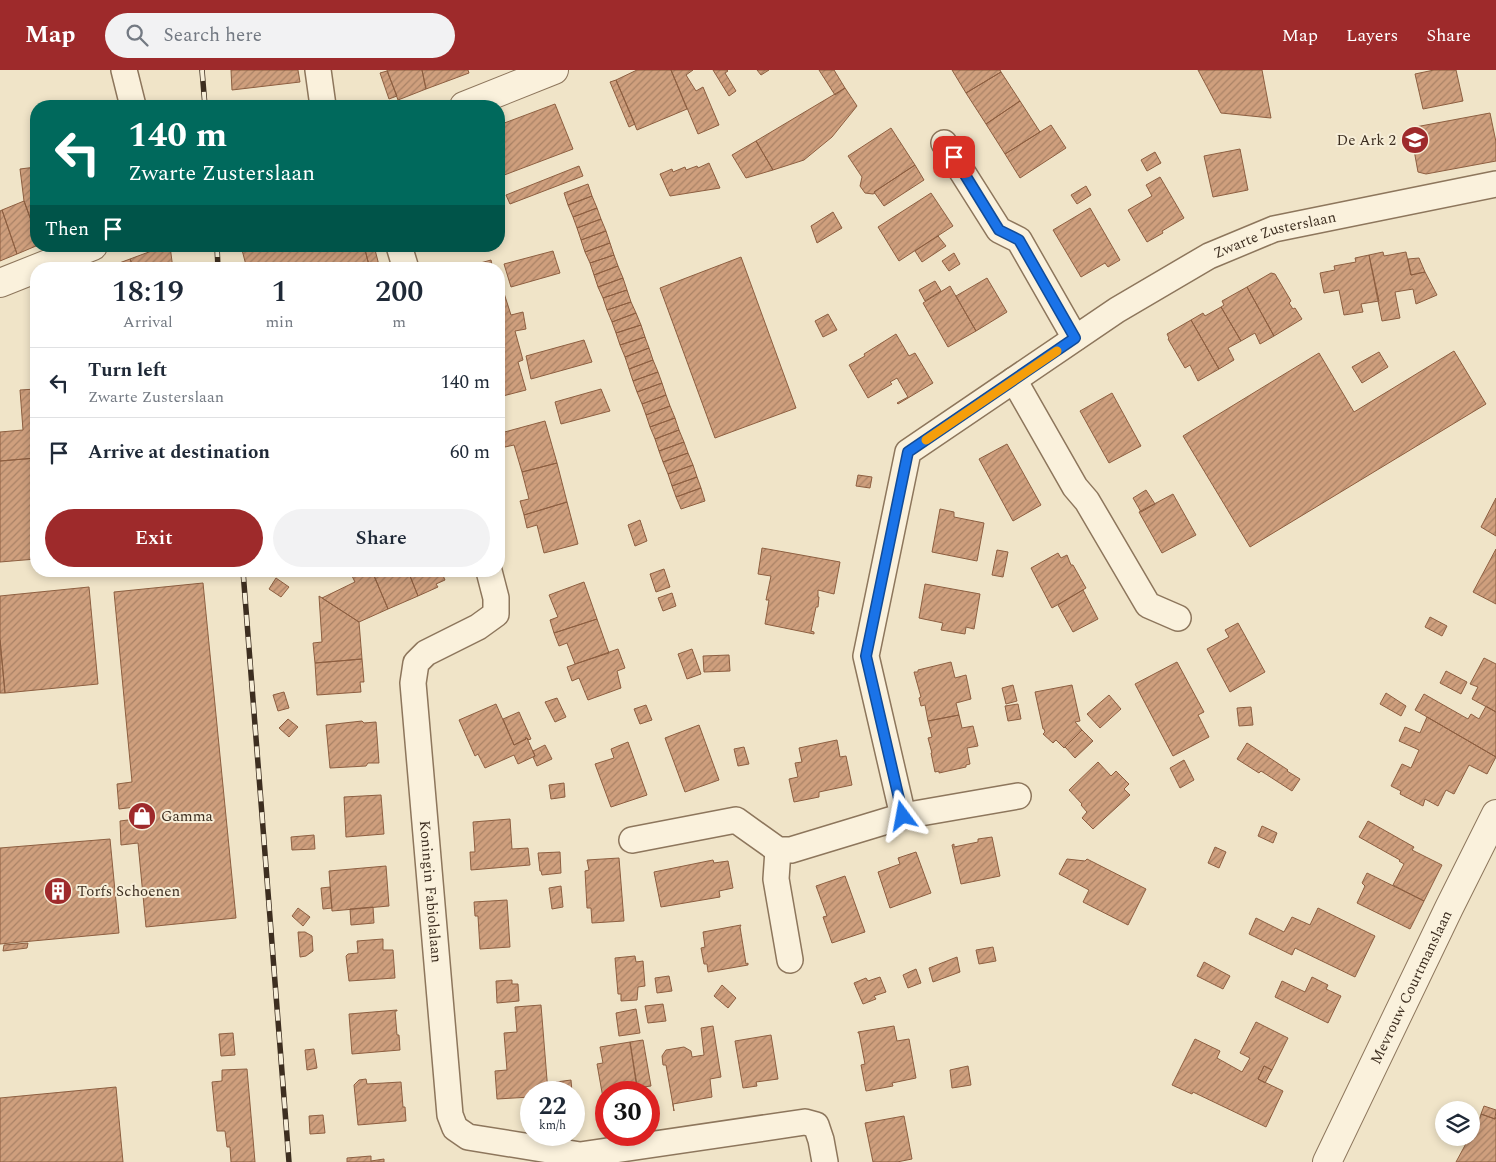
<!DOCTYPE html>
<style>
:root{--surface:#fff;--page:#f2f2f3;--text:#1f2937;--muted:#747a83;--line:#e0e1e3;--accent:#9e2a2b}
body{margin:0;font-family:Spectral,serif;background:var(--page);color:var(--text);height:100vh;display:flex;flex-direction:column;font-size:19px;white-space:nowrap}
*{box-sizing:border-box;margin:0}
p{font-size:16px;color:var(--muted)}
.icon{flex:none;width:28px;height:28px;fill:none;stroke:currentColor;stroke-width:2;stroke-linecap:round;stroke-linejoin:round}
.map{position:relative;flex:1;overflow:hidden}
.sheet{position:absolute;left:30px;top:192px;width:475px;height:315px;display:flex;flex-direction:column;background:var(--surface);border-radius:20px;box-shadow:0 2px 8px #0003}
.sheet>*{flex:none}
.banner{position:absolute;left:30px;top:30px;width:475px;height:152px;border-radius:20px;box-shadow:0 2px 8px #0003;background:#00695c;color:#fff;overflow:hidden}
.controls{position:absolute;left:1435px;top:1031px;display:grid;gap:10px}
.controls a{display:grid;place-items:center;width:45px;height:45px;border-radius:50%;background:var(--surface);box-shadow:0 2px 8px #0003;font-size:25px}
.speed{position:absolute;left:520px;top:1011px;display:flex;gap:10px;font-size:25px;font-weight:700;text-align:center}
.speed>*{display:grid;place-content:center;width:65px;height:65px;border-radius:50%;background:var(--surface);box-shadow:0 2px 8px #0003;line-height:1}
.speed small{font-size:12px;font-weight:400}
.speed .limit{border:8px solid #d22;background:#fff;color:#111}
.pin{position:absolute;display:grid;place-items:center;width:42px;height:42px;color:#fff;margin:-21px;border-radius:10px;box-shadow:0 2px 8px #0006}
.me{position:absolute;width:55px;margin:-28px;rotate:347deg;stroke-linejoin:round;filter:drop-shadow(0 0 4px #0008)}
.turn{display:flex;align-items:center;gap:18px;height:105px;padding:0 15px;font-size:22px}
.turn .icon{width:65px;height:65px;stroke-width:2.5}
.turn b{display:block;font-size:35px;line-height:42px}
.then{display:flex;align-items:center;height:48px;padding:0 15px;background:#0003;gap:10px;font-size:19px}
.eta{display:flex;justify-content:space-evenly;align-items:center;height:85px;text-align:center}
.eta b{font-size:30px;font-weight:600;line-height:35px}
.button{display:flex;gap:10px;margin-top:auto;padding:10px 15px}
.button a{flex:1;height:58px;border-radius:30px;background:var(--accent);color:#fff;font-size:20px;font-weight:600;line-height:58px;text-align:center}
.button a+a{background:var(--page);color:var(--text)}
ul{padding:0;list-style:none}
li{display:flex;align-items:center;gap:15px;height:70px;padding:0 15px;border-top:1px solid var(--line)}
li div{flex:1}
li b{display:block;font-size:19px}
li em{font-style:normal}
header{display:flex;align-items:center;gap:30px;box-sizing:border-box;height:70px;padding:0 25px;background:var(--accent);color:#fff}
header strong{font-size:24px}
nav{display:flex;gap:28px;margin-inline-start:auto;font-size:18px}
.search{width:350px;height:45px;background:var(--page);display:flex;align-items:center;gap:12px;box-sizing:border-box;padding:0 18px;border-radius:28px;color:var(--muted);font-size:19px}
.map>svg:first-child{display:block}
.building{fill:url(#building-hatch);stroke:#8d5f41}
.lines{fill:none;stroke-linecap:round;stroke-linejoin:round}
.minor-casing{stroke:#8d765c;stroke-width:28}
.tertiary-casing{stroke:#8d765c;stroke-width:30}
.minor{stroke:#faf1dc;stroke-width:25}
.tertiary{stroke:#faf1dc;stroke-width:28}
.rail-casing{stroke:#3d2e20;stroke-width:5.5}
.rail{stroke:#f7eed8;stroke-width:4;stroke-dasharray:11;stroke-linecap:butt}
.route-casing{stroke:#114b97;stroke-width:12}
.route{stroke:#1a73e8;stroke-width:9}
.slow{stroke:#f59e0b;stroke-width:9}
.labels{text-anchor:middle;stroke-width:4;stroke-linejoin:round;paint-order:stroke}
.poi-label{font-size:15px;fill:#3d2e20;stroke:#f7eed8;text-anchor:start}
.street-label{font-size:15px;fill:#3d2e20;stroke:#f7eed8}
</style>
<header>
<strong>Map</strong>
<div class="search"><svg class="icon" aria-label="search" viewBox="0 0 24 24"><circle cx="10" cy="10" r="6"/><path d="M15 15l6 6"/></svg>Search here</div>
<nav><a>Map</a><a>Layers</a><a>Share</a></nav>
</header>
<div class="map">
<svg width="1496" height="1092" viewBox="0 0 1496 1092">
<defs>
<pattern id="building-hatch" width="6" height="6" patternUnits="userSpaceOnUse" patternTransform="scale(1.25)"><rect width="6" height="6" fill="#cf9f7d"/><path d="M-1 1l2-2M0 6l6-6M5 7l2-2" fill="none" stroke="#a98266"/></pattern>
</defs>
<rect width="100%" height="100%" fill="#f0e4c8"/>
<path class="building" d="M231,0H298L300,12L232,20Z
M387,0H422L426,19L398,30Z
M422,0H468L469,3L426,19Z
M637,0H671L687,39L637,60L616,10Z
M671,0H693L686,5L696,21L703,17L719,55L698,64Z
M713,0H727L728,1L725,3L736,21L729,26Z
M757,0H769L761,5Z
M819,0H834L845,18L835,25Z
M952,0H1000L1001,2L966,23Z
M1198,0H1262L1271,48L1221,43Z
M1434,0H1456L1463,31L1423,39L1415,4Z
M387,1L397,26L389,29L380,3Z
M1001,2L1020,31L986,54L966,23Z
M616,10L635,54L629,57L610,12Z
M845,18L857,36L832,67L804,90L773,100L756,71Z
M1020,31L1040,62L1005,84L986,54Z
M555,34L573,79L499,107V55Z
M1490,43L1496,72V91L1426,104L1418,102L1410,58Z
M1051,55L1066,78L1020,108L1005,84Z
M891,58L915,95L874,122L875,123L873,124L865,123L860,116L862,107L848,86Z
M756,71L773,100L746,108L732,85Z
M36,72V93L32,73Z
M1240,79L1248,120L1213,127L1204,86Z
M1155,82L1161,93L1147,101L1141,90Z
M709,93L720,118L670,126L660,104L672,99L673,102L685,97L686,100L697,96L698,98Z
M915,95L924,110L884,136L874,122Z
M579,96L583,106L510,134L506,125Z
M36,97V164L24,131L20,99Z
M1160,107L1184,148L1162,161L1163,163L1147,172L1128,140L1152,126L1146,115Z
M588,114L592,126L568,135L564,123Z
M1086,116L1091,125L1077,134L1071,125Z
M931,123L953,156L899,191L878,157Z
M592,126L597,138L573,147L568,135Z
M24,131L36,164V176L17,184L2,140Z
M597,138L601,149L577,158L573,147Z
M1090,138L1120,190L1108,197L1105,193L1081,207L1053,160Z
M2,140L17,184L0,191V141Z
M833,142L842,158L817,173L811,156Z
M601,149L606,161L581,170L577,158Z
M606,161L610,173L585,182L581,170Z
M938,166L946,176L922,192L915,181Z
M610,173L614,185L590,193L585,182Z
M165,176H170L173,199H134L130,189Z
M241,176H364L370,199H247Z
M364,176H374L380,199H370Z
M553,181L560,203L511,217L504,194Z
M1383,182L1384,186L1406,182L1411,205L1425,202L1437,225L1416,234L1413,219L1395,222L1400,248L1382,251L1369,185Z
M954,183L960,194L949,201L942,191Z
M614,185L618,196L594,205L590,193Z
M1369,185L1379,231L1361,234L1363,242L1344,245L1339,220L1324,223L1320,203L1335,200L1334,196L1356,192L1355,188Z
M741,187L796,338L715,368L660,218Z
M1419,188L1425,202L1411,205L1408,189Z
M130,189L134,199H103Z
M491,190L493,199H459Z
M618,196L623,208L598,217L594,205Z
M1271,203L1275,204L1291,231L1289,233L1293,239L1295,238L1302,249L1274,266L1247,217Z
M623,208L627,220L603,228L598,217Z
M987,208L1007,242L976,261L956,226Z
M935,211L941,221L925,231L919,220Z
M950,216L976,261L948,277L923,233Z
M502,217L511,245L523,242L526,259L515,261L523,290L518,292L526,320L499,327V218Z
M1247,217L1274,266L1260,274L1255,263L1241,271L1221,237L1224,235L1222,231Z
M627,220L631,232L607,240L603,228Z
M631,232L636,243L612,252L607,240Z
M1221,237L1241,271L1228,278L1234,290L1219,299L1191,250L1203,243L1205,246Z
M636,243L641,255L616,263L612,252Z
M828,244L837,260L823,267L815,251Z
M1191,250L1219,299L1198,311L1190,295L1185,298L1168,269L1169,268L1167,264Z
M641,255L645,267L620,275L616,263Z
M896,264L909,286L915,283L933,313L898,334L897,333L908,327L897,308L890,312L892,314L868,328L849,295L865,286L864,284Z
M645,267L649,278L625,287L620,275Z
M584,270L592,292L531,309L526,286Z
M649,278L653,290L629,299L625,287Z
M1454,281L1486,334L1250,477L1183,366L1319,283L1354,342Z
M1379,282L1388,297L1362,313L1352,297Z
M653,290L658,302L633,311L629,299Z
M658,302L662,313L637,322L633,311Z
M662,313L666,325L642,334L637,322Z
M36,319V388L0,391V362L23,360L20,320Z
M601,319L610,341L561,354L555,332Z
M1112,323L1141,376L1109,393L1080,341Z
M666,325L670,336L646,345L642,334Z
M670,336L675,348L650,357L646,345Z
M675,348L679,360L655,369L650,357Z
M545,351L557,393L522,402L514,375L505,377L501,363Z
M679,360L684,372L659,381L655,369Z
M684,372L688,383L663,392L659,381Z
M1007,374L1041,435L1013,451L979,389Z
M688,383L693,395L668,404L663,392Z
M36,388V489L0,492V391Z
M557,393L567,432L524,445L520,431L529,429L522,402Z
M693,395L697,407L672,416L668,404Z
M858,405L872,407L870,418L856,416Z
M697,407L701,418L676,427L672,416Z
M701,418L705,431L681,439L676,427Z
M1146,420L1155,434L1141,442L1133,428Z
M1173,424L1196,465L1162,483L1139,442Z
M1496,428V466L1481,457Z
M567,432L578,474L544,483L537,455L527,458L524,445Z
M940,439L954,442V447L984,453L977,491L932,482Z
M640,450L647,471L635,476L628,455Z
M762,478L840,492L834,524L818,520V527H819L818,537H816L811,561L814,562V564L765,554L769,530H766L771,506L758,504Z
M1496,479V534L1473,522Z
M997,480L1008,482L1003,507L992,505Z
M1058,483L1061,488L1067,485L1071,495H1073L1086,518L1052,538L1031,498Z
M664,499L670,517L656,522L650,504Z
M363,501H372L388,539L359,552L322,528L355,512L352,506Z
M372,501H408L418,526L388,539Z
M408,501H441L445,510L436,514L438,517L418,526Z
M276,508L289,517L281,527L269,519Z
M584,512L597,549L554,563L550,550L558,547L549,525Z
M203,513L236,848L146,857L138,773L121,775L120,751L136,749L135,737L119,739L117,714L132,712L114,522Z
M925,514L980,524L974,559L966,557L965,564L941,560L943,553L919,548Z
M89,517L98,614L5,623L0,570V526Z
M1083,520L1098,549L1073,562L1058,535Z
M672,523L676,536L663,541L658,528Z
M319,526L359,552L362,589L315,593L313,573L322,572Z
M1430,547L1447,556L1442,566L1425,557Z
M597,549L609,583L575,594L567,573L559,576L554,563Z
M1238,553L1265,602L1230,622L1207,579L1229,567L1225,560Z
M0,570L5,623H0Z
M618,579L625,598L617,601L621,618L588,630L579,608L572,611L567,597Z
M692,579L701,604L687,609L678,584Z
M729,585L730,601L704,602L703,586Z
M1484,588L1496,594V642L1472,629L1478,617L1470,614Z
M362,589L364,612H360L361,622L317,625L315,593Z
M951,592L955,608L966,605L971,629L956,633L959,645L928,651L925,635L921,636L919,628L921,627L914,602H918V600Z
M1177,592L1204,642L1198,645L1209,667L1173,686L1135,614Z
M1446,601L1467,612L1461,624L1440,613Z
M1013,615L1017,631L1006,634L1002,618Z
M1072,615L1080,651L1075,652L1082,660L1064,678L1056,670L1053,673L1043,664L1045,662L1044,659H1043L1035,622Z
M284,622L289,638L278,641L273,625Z
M1386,623L1406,636L1401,646L1380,634Z
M1424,624L1468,649L1471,644L1479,649L1486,636L1496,642V687L1415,640Z
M1109,625L1121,639L1100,658L1087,644Z
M557,628L566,647L555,652L545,632Z
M496,634L514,675L526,669L525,668H527L535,686L518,694L514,685L485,698L478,684L475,686L459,650Z
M1018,634L1021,649L1008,651L1005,636Z
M646,635L652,650L640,654L634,639Z
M1251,637L1253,655L1239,656L1237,638Z
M519,642L531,669L528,670L527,668H525L526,669L514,675L503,649Z
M959,645L962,658L973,656L978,676L967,678L970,694L966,695V697L939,703V701L935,702L931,683H932L928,668L932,667L928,651Z
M1427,647L1496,687L1487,704L1469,695L1454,724L1446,720L1438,736L1425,729L1423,736L1400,724L1401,721L1391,716L1402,694L1411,698L1419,680L1399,671L1405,657L1420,663Z
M288,649L298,657L289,667L279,658Z
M362,651L364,653L376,652L379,693H368L366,696L330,698L326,655Z
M699,655L719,710L685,722L665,668Z
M1082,660L1093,671L1075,688L1065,677Z
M837,670L840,687L846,686L852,715L819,722V727L794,732L789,709L798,707L795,693L802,692L799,678Z
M628,672L647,725L611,737L595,694L614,688L611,679Z
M1247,673L1288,700L1287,701L1300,709L1292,721L1261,701L1259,703L1237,689Z
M545,675L552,689L537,696L533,687L535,686L533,681Z
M744,677L749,694L738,696L734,679Z
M1184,690L1194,710L1180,718L1170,698Z
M1098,692L1111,706L1116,701L1129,714L1124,719L1130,725L1093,759L1082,748L1087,742L1081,735L1082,734L1069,720Z
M564,713L565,727L551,729L549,715Z
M381,725L384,764L346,767L344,727Z
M510,749L512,779L528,778L530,795L471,800L470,782H475L473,752Z
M1368,751L1414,777L1412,780L1442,795L1424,831L1393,815L1404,794L1399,791L1400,790L1359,767Z
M1262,756L1277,763L1273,773L1258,766Z
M314,765L315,779L292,780L291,767Z
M992,767L1000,806L961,814L952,775L954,774V777L978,772V769Z
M110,769L119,863L0,874V778Z
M1215,777L1226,782L1219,798L1208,793Z
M560,782L561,803L542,805L541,801H540L538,783Z
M916,782L931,823L890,838L878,802L900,794L898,788Z
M619,788L624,851L592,853L591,838H587L585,801L589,800L587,790Z
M1067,789L1085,791L1087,789L1146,819L1128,855L1083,832L1089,820L1059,804Z
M713,790L714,793L728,791L733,818L719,821L720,827L661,837L654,802Z
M386,796L389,836L332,841L329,801Z
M1367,803L1424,831L1410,859L1357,833L1365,816L1362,813Z
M845,806L865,862L832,873L823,847L827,846L816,816Z
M561,816L563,837L552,839L549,818Z
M330,817L332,838L323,839L321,818Z
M507,830L510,877L480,879L478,846H475L474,832Z
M373,837L374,853L351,855L350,839Z
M298,838L310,847L303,856L292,846Z
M1318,838L1375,866L1355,907L1295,878L1292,885L1249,864L1256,848L1284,862L1292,847L1310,855Z
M741,855L740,857L746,894L748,893V895L708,902L707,894H704L701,878L705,877L703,862Z
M298,862H305L312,866L313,881L306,886L300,887Z
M383,869V880H393L395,908L349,911L346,886L348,884L358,883L357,871Z
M28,873L27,878L3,881L4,875Z
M993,877L996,891L979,894L976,880Z
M635,886L636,892L643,891L645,916L638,917L637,930L621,931V924H618L615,888Z
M957,887L960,902L933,912L929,898Z
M1204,892L1230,906L1223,919L1197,906Z
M916,899L921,913L908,918L903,905Z
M669,906L672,921L657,923L655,908Z
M880,907L886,922L874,926L876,929L863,934L854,913L866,908L868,911Z
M1312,907L1328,915L1326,919L1341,926L1328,953L1275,927L1282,911L1305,922Z
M512,910V914H518L519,931L497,933L496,911Z
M722,915L736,928L728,938L714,926Z
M663,934L666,951L648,953L645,936Z
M541,935L548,1022H531V1027L497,1029L495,1001L507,1000L504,963L517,962L515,937Z
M636,939L640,963L619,966L616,943Z
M397,940V941H395L397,965H399L400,980L352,984L349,944Z
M1256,952L1288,968L1272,1000L1264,996L1258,1009L1283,1021L1266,1057L1193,1022L1192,1024L1172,1015L1195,969L1220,981L1217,988L1242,1002L1250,988L1240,983Z
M713,956L721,1007L710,1009L712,1027L673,1034L674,1041L666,995H663L662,986L666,980L684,977L691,981L692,987L704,985L701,958Z
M894,956L897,971L909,969L916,1008L892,1013L893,1016L866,1021L861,995L865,994L859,963H858V962Z
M233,963L235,985L221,986L219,964Z
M771,965L778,1009L756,1012L757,1016L743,1018L735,971Z
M643,970L651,1016L637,1018L630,972Z
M630,972L638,1022H606V1045L597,994L603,993L600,977Z
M314,979L317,998L307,1000L305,980Z
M968,996L971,1015L952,1018L950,1000Z
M1264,996L1272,1000L1265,1013L1258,1009Z
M247,999L255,1092H231L230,1077H227L225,1061H217L212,1012L222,1011V1000Z
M366,1009L367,1014L401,1012L403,1037H405L406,1051L358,1055L354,1015L359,1010Z
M571,1010L572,1022H557L556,1012Z
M116,1017L123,1092H0V1028Z
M1484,1036L1496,1040L1495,1049L1481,1044Z
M1481,1044L1495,1049L1496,1047V1092H1456L1469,1068H1471V1064L1475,1066Z
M323,1045L325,1063L310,1064L309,1046Z
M904,1046L912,1089L897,1092H873L865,1053Z
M371,1086V1091L384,1089V1092H347V1088Z"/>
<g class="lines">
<defs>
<g id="minor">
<path d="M124,0L133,36"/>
<path d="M318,0L323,36"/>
<path d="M944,73L999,160L1019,170L1075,268"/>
<path d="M399,176L406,199"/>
<path d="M1014,310L1075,417L1087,431L1148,535L1178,548"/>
<path id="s1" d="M489,501L496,528V544L478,557L426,583L416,593L413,613L450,1045L455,1058L468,1067L580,1085L805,1052L816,1055L821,1070L825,1092"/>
<path d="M903,746L1018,726"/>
<path id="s2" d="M632,770L736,750L778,780H791L903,746L866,586L908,382L1117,240L1209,186L1274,159L1496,114"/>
<path d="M778,780L776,809L790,890"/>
</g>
<g id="tertiary">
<path d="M464,36L554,0"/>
<path d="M0,213L93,176"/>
<path id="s3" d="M1327,1092L1449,838L1496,744"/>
</g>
</defs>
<use href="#minor" class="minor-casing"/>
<use href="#tertiary" class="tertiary-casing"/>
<use href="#minor" class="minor"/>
<use href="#tertiary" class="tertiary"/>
<defs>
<path id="rail" d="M202,0L205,36
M217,176L218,199
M243,501L289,1092"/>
</defs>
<use href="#rail" class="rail-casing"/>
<use href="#rail" class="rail"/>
</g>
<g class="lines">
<defs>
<path id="route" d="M903,746L866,586L908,382L1075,268L1019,170L999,160L954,87"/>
</defs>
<use href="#route" class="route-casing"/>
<use href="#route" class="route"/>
<path class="slow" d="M926,370L1057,281"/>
</g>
<defs>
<symbol id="school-disc" viewBox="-11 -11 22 22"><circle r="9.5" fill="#9e2a2b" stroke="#f7eed8"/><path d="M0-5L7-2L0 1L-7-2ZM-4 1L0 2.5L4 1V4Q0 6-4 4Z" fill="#fff"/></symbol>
<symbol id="shop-disc" viewBox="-11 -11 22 22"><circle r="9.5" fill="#9e2a2b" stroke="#f7eed8"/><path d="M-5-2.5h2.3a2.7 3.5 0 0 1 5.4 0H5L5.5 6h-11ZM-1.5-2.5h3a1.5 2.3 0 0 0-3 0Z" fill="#fff"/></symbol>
<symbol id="building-disc" viewBox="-11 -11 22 22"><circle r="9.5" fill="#9e2a2b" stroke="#f7eed8"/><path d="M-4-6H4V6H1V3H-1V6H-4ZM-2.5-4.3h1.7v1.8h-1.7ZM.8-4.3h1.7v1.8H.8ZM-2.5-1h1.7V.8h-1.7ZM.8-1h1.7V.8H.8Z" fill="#fff"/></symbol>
</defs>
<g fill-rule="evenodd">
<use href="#school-disc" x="1399" y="54" width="32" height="32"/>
<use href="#shop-disc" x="126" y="730" width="32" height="32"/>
<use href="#building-disc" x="42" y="805" width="32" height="32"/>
</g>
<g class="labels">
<g class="poi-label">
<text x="1396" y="75" text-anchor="end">De Ark 2</text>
<text x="161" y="751">Gamma</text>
<text x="77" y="826">Torfs Schoenen</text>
</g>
<g class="street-label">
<text dy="5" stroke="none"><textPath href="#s2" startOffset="1089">Zwarte Zusterslaan</textPath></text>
<text dy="5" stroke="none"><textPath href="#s1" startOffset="368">Koningin Fabiolalaan</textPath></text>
<text dy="5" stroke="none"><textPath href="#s3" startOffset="194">Mevrouw Courtmanslaan</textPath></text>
</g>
</g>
</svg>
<div class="controls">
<a><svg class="icon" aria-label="layers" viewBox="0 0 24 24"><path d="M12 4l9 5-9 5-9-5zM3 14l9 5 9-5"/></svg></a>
</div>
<div class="speed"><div>22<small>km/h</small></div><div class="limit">30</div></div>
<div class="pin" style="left:954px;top:87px;background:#d93025"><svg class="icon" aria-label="arrive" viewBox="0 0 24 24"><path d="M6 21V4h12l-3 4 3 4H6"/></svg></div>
<svg class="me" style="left:903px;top:746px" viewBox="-20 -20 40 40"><path d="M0-17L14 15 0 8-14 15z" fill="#1a73e8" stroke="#fff" stroke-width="4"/></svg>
<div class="banner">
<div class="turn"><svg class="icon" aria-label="left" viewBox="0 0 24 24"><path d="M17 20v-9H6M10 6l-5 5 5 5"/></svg><div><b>140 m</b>Zwarte Zusterslaan</div></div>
<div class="then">Then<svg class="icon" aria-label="arrive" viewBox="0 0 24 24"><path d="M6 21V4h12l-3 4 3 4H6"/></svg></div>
</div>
<section class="sheet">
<div class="eta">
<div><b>18:19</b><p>Arrival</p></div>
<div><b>1</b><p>min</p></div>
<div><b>200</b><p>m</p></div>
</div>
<ul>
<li><svg class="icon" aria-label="left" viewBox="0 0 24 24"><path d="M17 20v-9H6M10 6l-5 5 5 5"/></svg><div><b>Turn left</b><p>Zwarte Zusterslaan</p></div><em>140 m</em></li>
<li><svg class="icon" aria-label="arrive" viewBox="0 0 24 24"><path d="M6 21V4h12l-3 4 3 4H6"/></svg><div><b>Arrive at destination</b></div><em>60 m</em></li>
</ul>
<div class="button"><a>Exit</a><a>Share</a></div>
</section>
</div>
